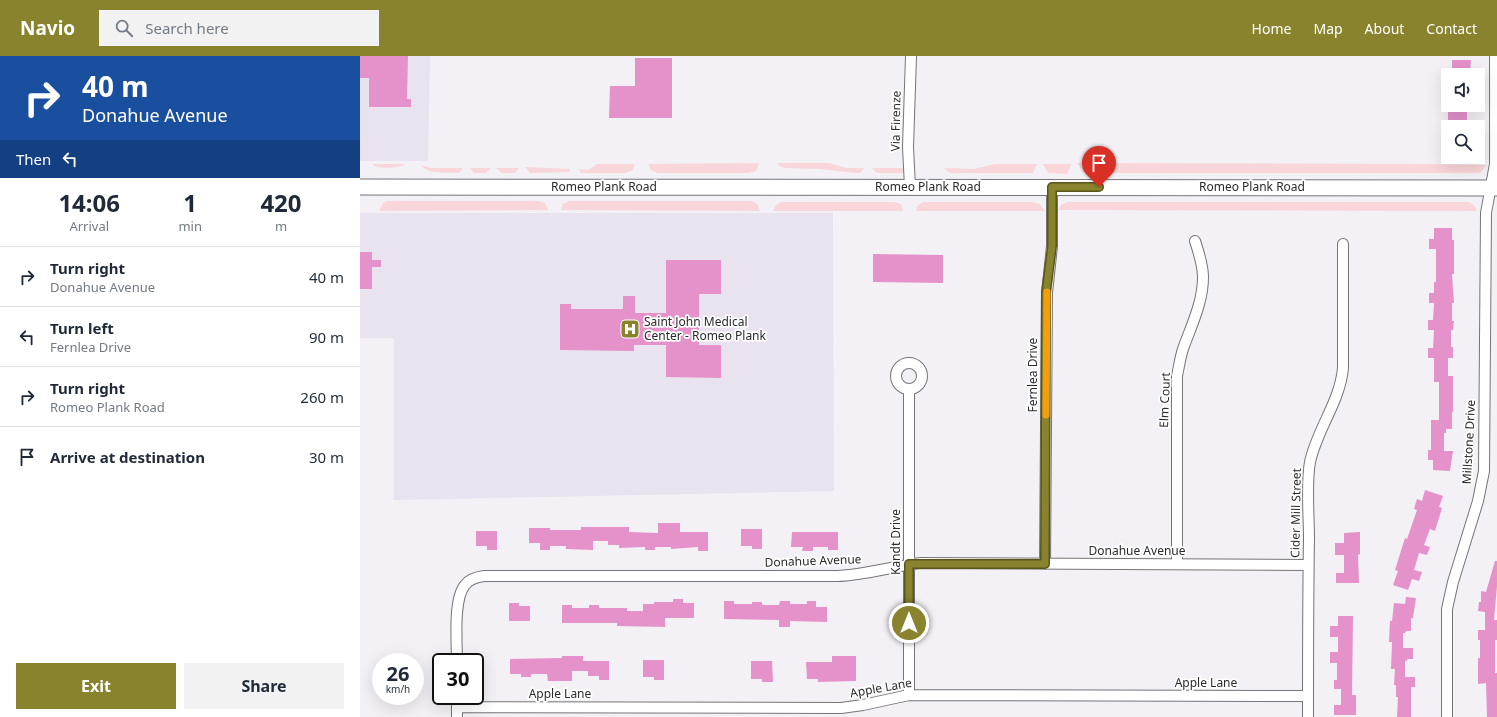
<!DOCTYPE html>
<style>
:root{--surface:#fff;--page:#f2f2f3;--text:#1f2937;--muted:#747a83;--line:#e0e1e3;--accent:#88832c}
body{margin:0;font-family:"Noto Sans",sans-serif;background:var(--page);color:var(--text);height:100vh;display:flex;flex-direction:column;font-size:15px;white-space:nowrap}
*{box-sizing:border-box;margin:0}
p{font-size:13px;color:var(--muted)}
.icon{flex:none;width:22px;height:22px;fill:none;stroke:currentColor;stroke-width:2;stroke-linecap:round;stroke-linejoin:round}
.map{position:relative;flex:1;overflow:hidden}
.panel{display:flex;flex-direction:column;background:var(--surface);width:360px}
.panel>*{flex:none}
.banner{background:#1a4fa0;color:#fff;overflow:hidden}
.tools{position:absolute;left:1081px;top:12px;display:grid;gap:8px}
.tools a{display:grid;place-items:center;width:44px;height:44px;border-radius:0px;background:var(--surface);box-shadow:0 4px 16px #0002;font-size:20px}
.speed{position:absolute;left:12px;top:597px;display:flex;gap:8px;font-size:20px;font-weight:700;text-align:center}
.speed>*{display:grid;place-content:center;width:52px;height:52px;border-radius:50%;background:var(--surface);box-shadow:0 4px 16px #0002;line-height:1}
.speed small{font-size:10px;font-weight:400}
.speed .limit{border:2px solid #111;border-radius:6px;background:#fff;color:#111}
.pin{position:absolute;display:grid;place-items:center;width:34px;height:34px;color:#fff;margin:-41px -17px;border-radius:50% 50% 50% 0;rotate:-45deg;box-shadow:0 0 4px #0007}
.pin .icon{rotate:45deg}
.me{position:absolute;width:44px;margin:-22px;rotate:0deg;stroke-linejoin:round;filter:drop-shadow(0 0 3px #0008)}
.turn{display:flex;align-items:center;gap:14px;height:84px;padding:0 16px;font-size:18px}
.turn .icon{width:52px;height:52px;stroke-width:2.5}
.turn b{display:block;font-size:28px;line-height:34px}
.then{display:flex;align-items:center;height:38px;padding:0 16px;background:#0003;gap:8px;font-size:15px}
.eta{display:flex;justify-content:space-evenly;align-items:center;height:68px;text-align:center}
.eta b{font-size:24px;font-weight:700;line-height:28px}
.primary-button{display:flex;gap:8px;margin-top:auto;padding:8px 16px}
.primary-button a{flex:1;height:46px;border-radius:0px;background:var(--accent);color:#fff;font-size:16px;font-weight:700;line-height:46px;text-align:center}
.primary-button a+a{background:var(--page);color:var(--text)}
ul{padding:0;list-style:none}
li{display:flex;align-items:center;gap:12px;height:60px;padding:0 16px;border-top:1px solid var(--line)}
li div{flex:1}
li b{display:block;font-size:15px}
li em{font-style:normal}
header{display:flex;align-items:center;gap:24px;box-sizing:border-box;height:56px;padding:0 20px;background:var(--accent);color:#fff}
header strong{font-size:19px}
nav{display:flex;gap:22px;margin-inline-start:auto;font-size:14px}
.search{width:280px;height:36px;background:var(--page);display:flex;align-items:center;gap:10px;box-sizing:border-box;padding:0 14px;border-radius:0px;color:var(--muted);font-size:15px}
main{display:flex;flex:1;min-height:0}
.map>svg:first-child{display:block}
.built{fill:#e8e3ee}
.green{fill:#f9d6da}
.building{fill:#e592cb}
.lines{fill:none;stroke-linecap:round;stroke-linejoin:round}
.minor-casing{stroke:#757477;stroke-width:12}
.secondary-casing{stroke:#757477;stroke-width:17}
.minor{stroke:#fff;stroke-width:10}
.secondary{stroke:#fff;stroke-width:15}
.route-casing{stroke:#58551d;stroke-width:10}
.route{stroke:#88832c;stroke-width:7}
.slow{stroke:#f59e0b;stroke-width:7}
.labels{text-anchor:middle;stroke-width:3.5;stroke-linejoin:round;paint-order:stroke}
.street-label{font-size:12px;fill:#2b2a2b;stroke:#fff}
.poi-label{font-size:12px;fill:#2b2a2b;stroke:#fff;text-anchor:start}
</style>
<header>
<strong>Navio</strong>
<div class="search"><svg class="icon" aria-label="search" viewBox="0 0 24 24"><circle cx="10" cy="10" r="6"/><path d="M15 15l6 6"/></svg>Search here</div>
<nav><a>Home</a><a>Map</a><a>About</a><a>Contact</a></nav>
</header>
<main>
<section class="panel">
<div class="banner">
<div class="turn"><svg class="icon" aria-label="right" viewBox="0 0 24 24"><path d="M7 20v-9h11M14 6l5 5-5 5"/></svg><div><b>40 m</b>Donahue Avenue</div></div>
<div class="then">Then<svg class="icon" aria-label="left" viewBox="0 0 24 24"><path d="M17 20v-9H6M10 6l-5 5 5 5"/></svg></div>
</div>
<div class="eta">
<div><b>14:06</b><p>Arrival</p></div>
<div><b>1</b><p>min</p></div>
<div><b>420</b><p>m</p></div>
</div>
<ul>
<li><svg class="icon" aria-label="right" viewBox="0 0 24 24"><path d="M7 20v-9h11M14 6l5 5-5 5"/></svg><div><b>Turn right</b><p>Donahue Avenue</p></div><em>40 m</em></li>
<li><svg class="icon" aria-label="left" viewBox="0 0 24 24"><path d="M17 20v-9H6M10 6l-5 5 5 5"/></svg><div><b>Turn left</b><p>Fernlea Drive</p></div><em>90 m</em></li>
<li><svg class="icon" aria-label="right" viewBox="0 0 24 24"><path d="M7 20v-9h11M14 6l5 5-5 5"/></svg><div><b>Turn right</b><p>Romeo Plank Road</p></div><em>260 m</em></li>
<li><svg class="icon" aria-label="arrive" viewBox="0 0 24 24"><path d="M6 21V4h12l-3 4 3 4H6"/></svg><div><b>Arrive at destination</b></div><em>30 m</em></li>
</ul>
<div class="primary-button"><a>Exit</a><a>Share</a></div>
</section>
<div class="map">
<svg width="1137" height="661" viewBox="0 0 1137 661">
<rect width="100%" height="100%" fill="#f3f1f5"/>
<path class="built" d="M0,0H70L68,105H0Z
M0,157H473L474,435L34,444V282H0Z"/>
<path class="green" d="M399,107L396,115L388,117H297L291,114L288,108Z
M417,107H469L486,112H504L500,117H496L459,113L426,112L421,111Z
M717,107L1063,108L1127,109L1121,116L1118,117H724Z
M12,108H46C39,112 18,114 12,108Z
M237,108H275L273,114L266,117H221L219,113L228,114Z
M635,108H677L673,117H590L584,112L614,113Z
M683,108H711L707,118L688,117Z
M61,109L71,112H103L99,117C88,116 67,119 61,109Z
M165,111L210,113L209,116L170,117Z
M110,112H131L126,117H114Z
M136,112H159L155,117H142Z
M512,112H553L549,117H517Z
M28,145H178L185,147L188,154L19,155L23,147Z
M209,145H393L398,149L400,155L201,154L203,148Z
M422,146H534L541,148L543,155H413L416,149Z
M563,146H672L680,148L685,155H556L557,150Z
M708,146H1108L1114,149L1117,155L698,154L701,149Z"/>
<path class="building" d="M0,0H48L47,43H51V51H9V22H0Z
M275,2H312V62H249L250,30H275Z
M1092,4H1111L1110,19H1092Z
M1088,49H1107V64H1111V71H1086V64H1088Z
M1074,172H1092V184H1094V218H1092L1094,247H1092V265H1094L1093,274H1091V291H1093V302H1088V320H1093V356H1092V373H1086V377H1084V395H1093L1090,415L1073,414V404H1068V394H1071V364H1079V326H1074V302H1068V292H1073L1074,274H1068V264H1073L1074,247H1069V237H1074V226H1076V193H1069V183H1074Z
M0,196H12V204H21V211H12V233H0Z
M513,198L583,199V227L513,226Z
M306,204H361V238H339V289H361V322L306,321V289H274V295L200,294V248H211V253H263V240H275V257H306Z
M1065,434L1083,440L1079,451L1082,452L1075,475L1070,473L1064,489L1070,491L1067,499L1059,497L1054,514L1062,516L1059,525L1052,523L1048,534L1033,529L1038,515L1035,514L1045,482L1047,483L1057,454L1054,453L1057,443L1062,445Z
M298,467H320V476H348V495H338V491L311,493V491H295V494H285V491L259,492V489H248V485H233V494L206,493V490H190V494H180V487H169V472H190V474H221V471H269V476L298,477Z
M381,473H402V493H392V490H381Z
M116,475H137V494H127V490H116Z
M432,476H478V494H468V491H453V495H442L443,491H431Z
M1000,476V498L998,499L999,527H976V517H984V499H975V487H984V477Z
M1135,505H1137V530L1134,564H1137V584H1135V617H1137V661H1127L1126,627L1118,628V602H1120V584H1118V574H1125V556L1118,555L1119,546H1121V535L1126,536Z
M1046,541L1056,542L1053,562H1051V575H1046L1045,577H1043V592H1053V603H1047L1048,604L1045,605V621H1055V631H1051V661H1037L1038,641H1036V629H1034L1035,613H1031L1032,586H1029L1030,565H1032L1034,547L1045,548Z
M313,543H323V547H334V562H305V571L257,570V567H202V549H212V552H229V549H239V552H267V555H283V548H294V546H313Z
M364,545H374V548H392V546H402V549H419L420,545H430V548H447V545H456V551H467V566L430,565V571H419V564L364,563Z
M149,547H159V550H170V565H149Z
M978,560H993L992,639H996V659H974V649H981V633H974V624H977V607H970V596H978V581H970V570H978Z
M202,600H223V605H249V624H239V620H228V615H212V625H188L187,618H171V621H161V618H150V603L202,602Z
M472,600H496V625L458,626V623H447L446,606H472Z
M283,604H304V624H294V621H283Z
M391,605H412L413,626H402V623H391Z"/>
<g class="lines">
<defs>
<path id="minor" d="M550,131L548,91L551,0
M536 320a13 13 0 1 1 26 0a13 13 0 1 1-26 0Z
M685,508L687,237L692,190V131
M817,508V320C819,311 820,302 823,293C831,270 843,247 843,221C843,209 839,197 835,185
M97,606C97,587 93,543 105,529C109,523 117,521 124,520H477C506,519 533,510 561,507L948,509
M549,639V333
M97,640V661
M97,651L481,652L503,649L549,639L948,640
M948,661C948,601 948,542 949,482C949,460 946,428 950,406C957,373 980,346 983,312V188
M1087,661V553L1093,526L1118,445L1124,415L1126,157L1135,108V0"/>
<path id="secondary" d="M0,131L1137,132"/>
</defs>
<use href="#minor" class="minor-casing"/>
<use href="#secondary" class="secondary-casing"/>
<use href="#minor" class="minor"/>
<use href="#secondary" class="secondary"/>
</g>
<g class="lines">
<defs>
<path id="route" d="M549,567V508H685L686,237L692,190V131H739"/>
</defs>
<use href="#route" class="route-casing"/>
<use href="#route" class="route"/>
<path class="slow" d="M686,359L687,236"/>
</g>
<defs>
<symbol id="hospital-square" viewBox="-11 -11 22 22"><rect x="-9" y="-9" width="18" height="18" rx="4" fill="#88832c" stroke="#fff"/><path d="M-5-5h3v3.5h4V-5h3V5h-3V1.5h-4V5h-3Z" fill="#fff"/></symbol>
</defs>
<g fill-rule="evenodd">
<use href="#hospital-square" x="259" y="262" width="22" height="22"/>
</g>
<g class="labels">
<g class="street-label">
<text transform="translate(536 65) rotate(-89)" y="4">Via Firenze</text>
<text x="244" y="135">Romeo Plank Road</text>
<text x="568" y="135">Romeo Plank Road</text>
<text x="892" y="135">Romeo Plank Road</text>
<text transform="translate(673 319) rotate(-90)" y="4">Fernlea Drive</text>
<text transform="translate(805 344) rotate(-88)" y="4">Elm Court</text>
<text transform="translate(1109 386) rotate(-87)" y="4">Millstone Drive</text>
<text transform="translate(936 457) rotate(-89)" y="4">Cider Mill Street</text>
<text transform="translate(536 486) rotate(-90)" y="4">Kandt Drive</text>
<text x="777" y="499">Donahue Avenue</text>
<text transform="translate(453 505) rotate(-2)" y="4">Donahue Avenue</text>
<text x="846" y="631">Apple Lane</text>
<text transform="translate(521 632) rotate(-10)" y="4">Apple Lane</text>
<text x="200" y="642">Apple Lane</text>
</g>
<g class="poi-label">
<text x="284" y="270">Saint John Medical<tspan x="284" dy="14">Center - Romeo Plank</tspan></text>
</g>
</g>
</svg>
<div class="tools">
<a><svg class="icon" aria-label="sound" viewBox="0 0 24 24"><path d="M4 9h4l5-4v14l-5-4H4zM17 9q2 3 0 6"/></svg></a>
<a><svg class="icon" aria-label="search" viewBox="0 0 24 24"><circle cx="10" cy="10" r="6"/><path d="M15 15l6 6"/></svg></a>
</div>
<div class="speed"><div>26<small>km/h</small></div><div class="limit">30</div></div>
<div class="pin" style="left:739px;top:131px;background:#d93025"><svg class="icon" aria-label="arrive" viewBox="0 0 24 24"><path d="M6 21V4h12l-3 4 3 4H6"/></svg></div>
<svg class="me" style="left:549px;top:567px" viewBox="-20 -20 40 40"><circle r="17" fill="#88832c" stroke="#fff" stroke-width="3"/><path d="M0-11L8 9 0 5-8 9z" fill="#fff"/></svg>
</div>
</main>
